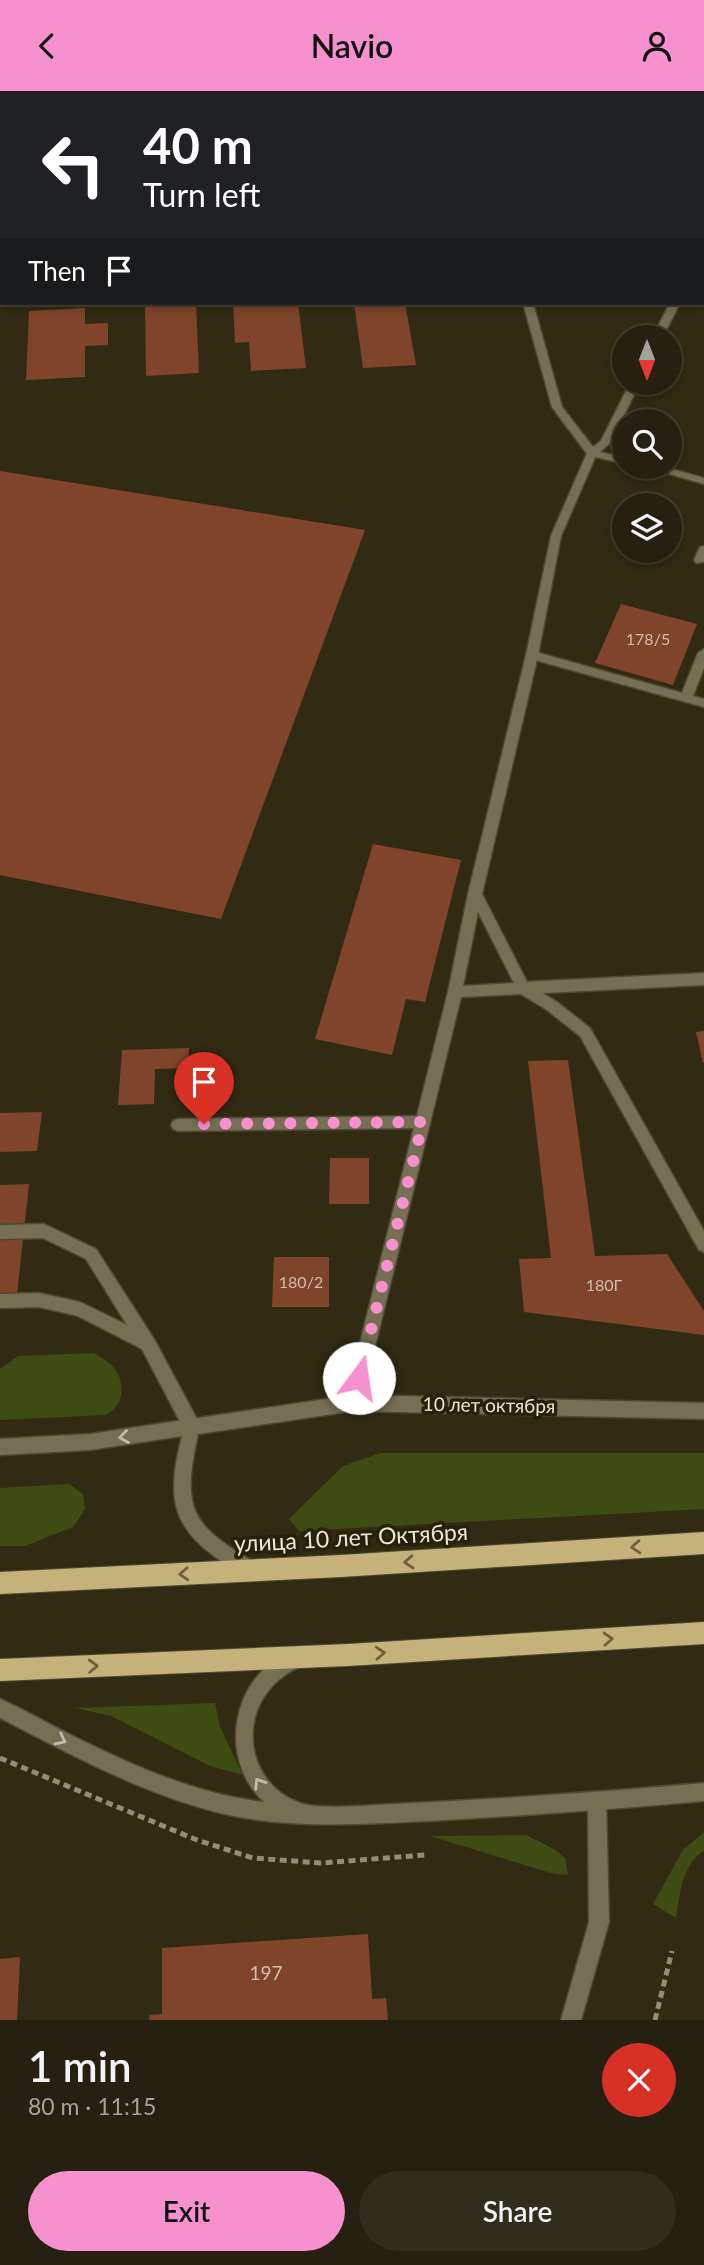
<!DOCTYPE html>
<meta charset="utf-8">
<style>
:root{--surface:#25200f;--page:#312d1d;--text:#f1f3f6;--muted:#a3a39e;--line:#423e2f;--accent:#f790ce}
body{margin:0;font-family:Lato,sans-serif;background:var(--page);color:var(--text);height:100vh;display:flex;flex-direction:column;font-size:26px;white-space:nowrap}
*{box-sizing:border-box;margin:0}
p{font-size:23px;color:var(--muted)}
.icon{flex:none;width:38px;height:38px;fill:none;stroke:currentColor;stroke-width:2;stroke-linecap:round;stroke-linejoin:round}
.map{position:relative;height:1929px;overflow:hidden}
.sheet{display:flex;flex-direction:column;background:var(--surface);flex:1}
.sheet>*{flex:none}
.hud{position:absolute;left:0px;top:0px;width:705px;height:214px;box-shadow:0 4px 10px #0003,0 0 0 2px var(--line);background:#202124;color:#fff;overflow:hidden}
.needle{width:46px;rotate:180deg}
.tools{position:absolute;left:612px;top:234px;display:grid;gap:14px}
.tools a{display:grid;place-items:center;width:70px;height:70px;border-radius:50%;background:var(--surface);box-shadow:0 4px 10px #0003,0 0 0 2px var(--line);font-size:35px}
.pin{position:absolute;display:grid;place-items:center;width:60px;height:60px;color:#fff;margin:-72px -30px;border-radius:50% 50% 50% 0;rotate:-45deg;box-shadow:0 0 7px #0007}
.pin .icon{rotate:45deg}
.me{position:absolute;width:77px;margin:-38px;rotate:14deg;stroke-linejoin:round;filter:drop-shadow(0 0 5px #0008)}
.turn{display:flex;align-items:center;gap:24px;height:147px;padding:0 28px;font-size:32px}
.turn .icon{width:91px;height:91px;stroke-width:2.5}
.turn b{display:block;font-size:49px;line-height:60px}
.then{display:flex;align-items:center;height:66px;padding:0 28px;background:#0003;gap:14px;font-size:26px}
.round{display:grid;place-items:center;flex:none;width:74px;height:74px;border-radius:37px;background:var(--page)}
.summary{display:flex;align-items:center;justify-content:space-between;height:119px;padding:0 28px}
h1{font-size:42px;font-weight:600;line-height:52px}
.action{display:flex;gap:14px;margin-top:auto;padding:14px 28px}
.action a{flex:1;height:80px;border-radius:42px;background:var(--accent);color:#111;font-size:28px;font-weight:600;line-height:80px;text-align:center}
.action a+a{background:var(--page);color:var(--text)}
header{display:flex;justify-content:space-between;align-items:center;height:91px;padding:0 28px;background:var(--accent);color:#111;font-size:32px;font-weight:600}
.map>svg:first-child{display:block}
.green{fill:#3e4c13}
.building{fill:#80442b}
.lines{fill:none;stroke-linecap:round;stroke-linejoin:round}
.service-casing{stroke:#4f4933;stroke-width:3}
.minor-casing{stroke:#4f4933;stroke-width:3}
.tertiary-casing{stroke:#4f4933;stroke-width:3}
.primary-casing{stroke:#4f4933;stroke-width:2}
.path{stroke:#928d7a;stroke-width:5;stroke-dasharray:7 4.5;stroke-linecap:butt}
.service{fill:#776f54;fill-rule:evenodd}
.minor{fill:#776f54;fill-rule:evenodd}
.tertiary{fill:#776f54;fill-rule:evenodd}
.primary{fill:#c4b27a;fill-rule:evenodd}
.oneway{stroke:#c2bcaa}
.oneway2{stroke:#6e623c}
.route{stroke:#f790ce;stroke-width:12;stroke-dasharray:0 21.6}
.labels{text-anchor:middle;stroke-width:7;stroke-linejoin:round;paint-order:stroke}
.number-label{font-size:16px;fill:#d0bead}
.street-label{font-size:19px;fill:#eae6d8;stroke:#27210a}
.near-number-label{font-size:19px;fill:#d0bead}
.near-street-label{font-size:23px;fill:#eae6d8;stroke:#27210a}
</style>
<header><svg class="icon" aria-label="back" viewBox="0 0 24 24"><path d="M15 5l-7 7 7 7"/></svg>Navio<svg class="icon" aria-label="person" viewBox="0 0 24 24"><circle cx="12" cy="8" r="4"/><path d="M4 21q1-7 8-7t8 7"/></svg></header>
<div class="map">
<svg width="704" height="1929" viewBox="0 0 704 1929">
<rect width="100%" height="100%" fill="#312b14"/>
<path class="green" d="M94,1262C99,1266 109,1270 113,1276C127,1292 124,1316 105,1324L0,1329V1278L18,1265Z
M380,1362H704V1418L299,1440L289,1428L343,1375Z
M69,1393L83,1403L85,1418L73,1436L25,1455H0V1397Z
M215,1612L220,1636L243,1684L210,1675L111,1625L75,1617Z
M704,1741V1759C682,1775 680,1802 676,1827L653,1813L683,1759Z
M526,1744L552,1757L565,1767L568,1784L554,1783L430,1745Z"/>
<path class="building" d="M145,212H196L199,282L146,285Z
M233,212H298L306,277L251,280L249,251L235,252Z
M354,212H405L416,274L363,277Z
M85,217V233L108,232V254L85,255V286L26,289L29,220Z
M0,380L365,439L221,828L0,784Z
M621,513L697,533L673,594L595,572Z
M373,753L461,769L425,911L406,908L392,964L315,948Z
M704,940V972H703L696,941Z
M189,957L188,977L155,978L154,1013L118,1014L122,959Z
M568,969L595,1165L667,1163L704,1220V1244L524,1221L519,1168L551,1167L528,970Z
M42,1021L37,1060L0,1061V1022Z
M330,1067H369V1113H329Z
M29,1093L17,1203H0V1094Z
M274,1166H329V1216H272Z
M368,1843L372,1908L386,1907L388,1929H149L150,1924L162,1923V1857Z
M20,1866L17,1929H0V1868Z"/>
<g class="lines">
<defs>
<path id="service" d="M88,0H96V2H88Z
M193,0H201V2H193Z
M396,0H404L405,2H397Z
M0,102H2V108H0Z
M523,212H533L562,316L593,356L601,350L630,292H640L610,352L600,361L625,367V373L588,364L552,316Z
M670,212H680L662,247H652Z
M645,376H664L704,387V393Z
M704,455V471L696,472L694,469L700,456Z
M704,558V577L693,605L704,608V616L528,567L526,564L532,560L682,602L698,562Z
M704,882V894L523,903L518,901L516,897L518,893L523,891Z
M423,1025L428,1027L430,1031L428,1035L423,1037L178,1040L173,1038L171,1034L173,1030L178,1028Z
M44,1133L96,1158L154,1248L198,1330L200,1336L198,1342L192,1344L186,1342L142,1258L78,1225L39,1216L0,1217V1203L39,1202L80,1211L127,1234L86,1168L43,1147L0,1148V1134Z"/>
<path id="minor" d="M592,359L597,362L561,445L538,564L482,803L528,893L557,911L590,937L704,1140V1161L699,1159L580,945L547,919L521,903L461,906L361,1312L359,1318L353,1320L347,1318L345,1312L448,901L468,803L526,564L551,445L587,362ZM478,821L514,892L463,895Z
M597,1702L604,1704L606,1711L609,1831L581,1929H561L589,1831L588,1711L590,1704Z"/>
<path id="tertiary" d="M353,1304L704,1312V1328L353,1320L198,1343C181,1420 191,1434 257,1473L260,1479L257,1485L251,1488C238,1482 225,1474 214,1465C167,1431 169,1397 182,1345L90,1359L0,1364V1348L90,1343Z
M293,1561L299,1564L302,1570L299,1576C278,1585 261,1604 255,1626C246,1663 264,1699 300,1712C319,1719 372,1714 395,1713C498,1708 601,1701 704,1692V1710C613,1718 521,1725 429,1730C363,1733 294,1738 229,1724C148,1706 72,1664 0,1627V1608C23,1618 45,1631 67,1642C129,1673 194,1703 264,1711C217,1668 231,1582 293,1561Z"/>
<path id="primary" d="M704,1441V1463L341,1486L0,1503V1481L341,1464Z
M704,1531V1553L348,1575L0,1590V1568L348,1553Z"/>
</defs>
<use href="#service" class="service-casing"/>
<use href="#minor" class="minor-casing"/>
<use href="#tertiary" class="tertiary-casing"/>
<use href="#primary" class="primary-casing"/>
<path class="path" d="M0,1667L197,1749L253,1767L321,1772L425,1764
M655,1929L672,1860"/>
<use href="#service" class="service"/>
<use href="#minor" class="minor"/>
<use href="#tertiary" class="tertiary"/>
<use href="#primary" class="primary"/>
</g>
<defs><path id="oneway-chevron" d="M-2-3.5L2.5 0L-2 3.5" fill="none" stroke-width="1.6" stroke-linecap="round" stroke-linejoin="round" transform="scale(1.75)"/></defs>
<g class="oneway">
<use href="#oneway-chevron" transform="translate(124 1346) rotate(172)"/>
<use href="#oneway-chevron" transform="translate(61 1649) rotate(27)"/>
<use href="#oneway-chevron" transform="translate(259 1692) rotate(-123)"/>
</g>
<g class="oneway2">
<use href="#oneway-chevron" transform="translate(636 1456) rotate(176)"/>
<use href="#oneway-chevron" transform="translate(409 1471) rotate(176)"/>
<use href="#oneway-chevron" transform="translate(184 1483) rotate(177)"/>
<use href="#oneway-chevron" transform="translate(608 1548) rotate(-3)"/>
<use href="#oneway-chevron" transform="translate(380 1562) rotate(-3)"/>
<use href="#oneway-chevron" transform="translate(93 1575) rotate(-2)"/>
</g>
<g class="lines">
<path class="route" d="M204,1033L423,1031L359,1287"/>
</g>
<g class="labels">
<g class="number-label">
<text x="648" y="554">178/5</text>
<text x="301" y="1197">180/2</text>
<text x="604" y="1200">180Г</text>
</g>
<g class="street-label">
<text transform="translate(489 1314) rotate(1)" y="7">10 лет октября</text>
</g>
<g class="near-number-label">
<text x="266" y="1889">197</text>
</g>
<g class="near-street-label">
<text transform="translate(351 1447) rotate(-3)" y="8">улица 10 лет Октября</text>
</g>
</g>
</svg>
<div class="tools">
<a><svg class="needle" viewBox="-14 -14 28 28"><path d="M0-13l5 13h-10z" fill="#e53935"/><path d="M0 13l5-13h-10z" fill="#a3a39e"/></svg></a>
<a><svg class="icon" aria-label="search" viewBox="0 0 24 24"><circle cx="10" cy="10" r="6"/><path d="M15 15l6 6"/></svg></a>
<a><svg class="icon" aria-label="layers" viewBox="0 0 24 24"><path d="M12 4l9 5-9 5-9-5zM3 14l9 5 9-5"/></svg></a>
</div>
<div class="pin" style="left:204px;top:1033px;background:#d93025"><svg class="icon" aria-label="arrive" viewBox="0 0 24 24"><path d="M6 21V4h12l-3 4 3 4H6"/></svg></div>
<svg class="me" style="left:359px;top:1287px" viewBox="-20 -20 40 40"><circle r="19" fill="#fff"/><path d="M0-13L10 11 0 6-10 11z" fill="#f790ce"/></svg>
<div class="hud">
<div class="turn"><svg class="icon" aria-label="left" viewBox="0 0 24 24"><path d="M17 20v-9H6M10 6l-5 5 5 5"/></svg><div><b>40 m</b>Turn left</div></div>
<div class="then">Then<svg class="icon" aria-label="arrive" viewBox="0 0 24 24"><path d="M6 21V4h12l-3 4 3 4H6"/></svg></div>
</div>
</div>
<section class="sheet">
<div class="summary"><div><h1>1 min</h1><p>80 m · 11:15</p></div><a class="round" style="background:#d93025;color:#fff"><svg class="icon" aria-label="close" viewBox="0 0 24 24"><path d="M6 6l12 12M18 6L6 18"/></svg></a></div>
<div class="action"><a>Exit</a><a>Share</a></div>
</section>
